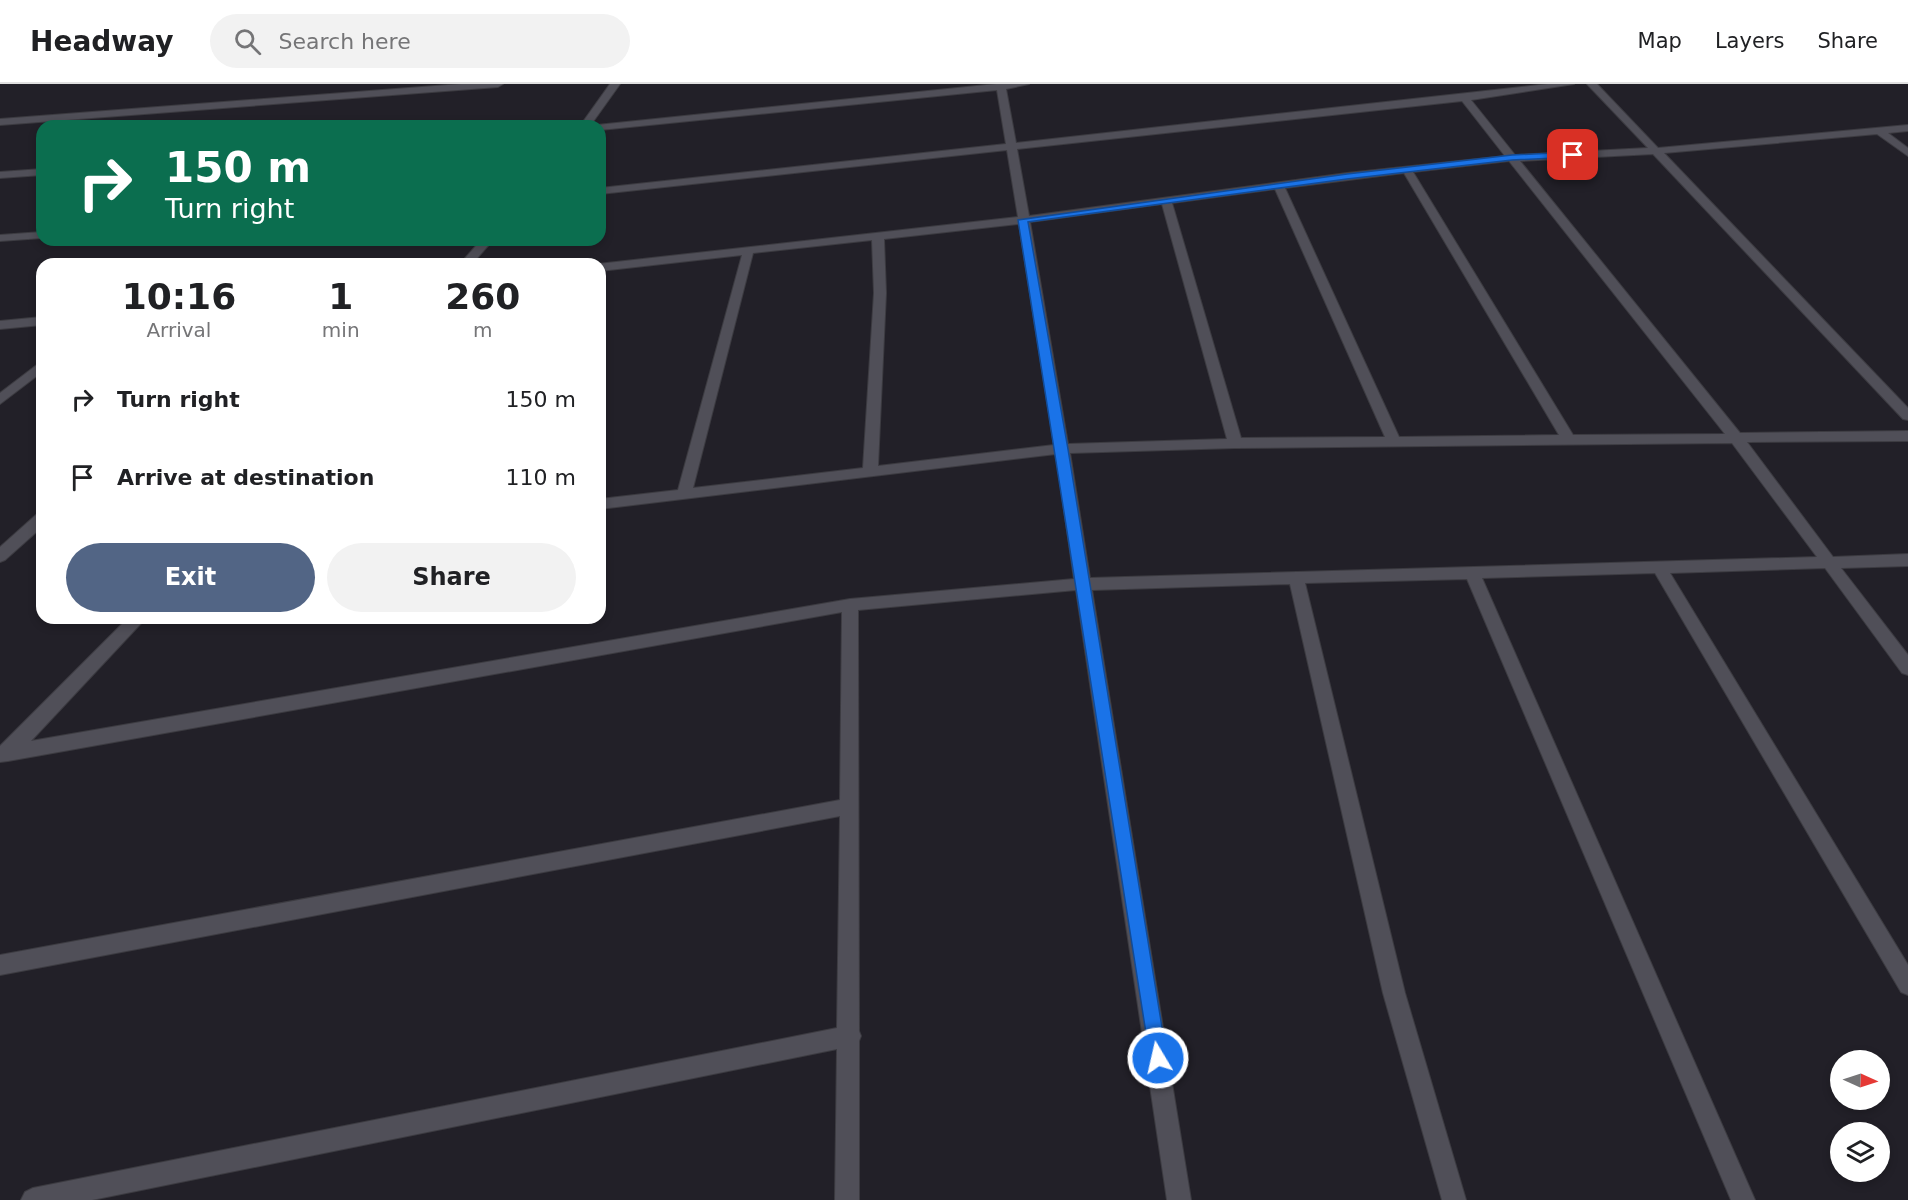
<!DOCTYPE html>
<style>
:root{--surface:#fff;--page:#f2f2f2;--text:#202124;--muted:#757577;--line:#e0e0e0;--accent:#526585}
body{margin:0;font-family:"DejaVu Sans",sans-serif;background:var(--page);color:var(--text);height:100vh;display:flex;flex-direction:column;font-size:22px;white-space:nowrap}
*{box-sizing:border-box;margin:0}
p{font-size:20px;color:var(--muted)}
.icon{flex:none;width:33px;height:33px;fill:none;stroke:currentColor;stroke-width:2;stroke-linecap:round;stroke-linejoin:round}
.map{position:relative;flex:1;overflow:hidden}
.panel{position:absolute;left:36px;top:174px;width:570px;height:366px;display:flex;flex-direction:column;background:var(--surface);border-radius:18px;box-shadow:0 3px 9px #0003}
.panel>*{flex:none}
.banner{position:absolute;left:36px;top:36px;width:570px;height:126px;border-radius:18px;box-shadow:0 3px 9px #0003;background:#0b6e4f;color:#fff;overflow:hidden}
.needle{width:39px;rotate:93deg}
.buttons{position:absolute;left:1830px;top:966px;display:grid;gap:12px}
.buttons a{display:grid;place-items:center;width:60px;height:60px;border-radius:50%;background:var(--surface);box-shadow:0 3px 9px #0003;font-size:30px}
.pin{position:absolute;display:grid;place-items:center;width:51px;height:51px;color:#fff;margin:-26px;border-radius:12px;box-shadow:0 3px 9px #0006}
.me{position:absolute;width:66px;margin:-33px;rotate:351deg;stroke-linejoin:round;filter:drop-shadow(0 0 4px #0008)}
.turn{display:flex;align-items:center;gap:21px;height:126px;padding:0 30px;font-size:27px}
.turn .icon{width:78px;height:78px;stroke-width:2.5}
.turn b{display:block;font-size:42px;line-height:51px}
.eta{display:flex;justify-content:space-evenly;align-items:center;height:102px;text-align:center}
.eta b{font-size:36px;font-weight:800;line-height:42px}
.button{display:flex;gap:12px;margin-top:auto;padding:12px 30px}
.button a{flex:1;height:69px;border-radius:36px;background:var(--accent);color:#fff;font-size:24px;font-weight:800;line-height:69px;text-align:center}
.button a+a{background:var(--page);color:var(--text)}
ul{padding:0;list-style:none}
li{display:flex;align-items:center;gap:18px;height:78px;padding:0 30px}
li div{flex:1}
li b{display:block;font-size:22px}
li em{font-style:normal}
header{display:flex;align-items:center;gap:36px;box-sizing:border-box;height:84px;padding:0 30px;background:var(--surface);border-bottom:2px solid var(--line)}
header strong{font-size:28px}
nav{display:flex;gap:33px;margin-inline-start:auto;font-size:21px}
.search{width:420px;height:54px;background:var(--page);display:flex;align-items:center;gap:15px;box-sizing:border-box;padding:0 21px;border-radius:33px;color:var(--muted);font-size:22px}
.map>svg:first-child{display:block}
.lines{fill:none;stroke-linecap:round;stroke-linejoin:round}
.minor-casing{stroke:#3c3b41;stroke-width:2}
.minor{fill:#504f58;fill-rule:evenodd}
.route{fill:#1a73e8;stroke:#114b97;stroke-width:1.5}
</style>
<header>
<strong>Headway</strong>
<div class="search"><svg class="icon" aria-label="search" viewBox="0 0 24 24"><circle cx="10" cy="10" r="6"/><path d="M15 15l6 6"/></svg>Search here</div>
<nav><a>Map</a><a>Layers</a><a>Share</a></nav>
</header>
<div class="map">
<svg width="1908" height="1116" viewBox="0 0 1908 1116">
<rect width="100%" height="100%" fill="#222028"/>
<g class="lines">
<defs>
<path id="minor" d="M461,0H503L498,3L0,41V35Z
M610,0H620L590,42H580Z
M996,0H1029L1006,5L1016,59L1548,0H1574L1471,16L1515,71L1648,64L1587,0H1597L1658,64L1908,41V47L1888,49L1908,64V72L1877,50L1664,69L1908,324V336L1903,335L1653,70L1520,77L1740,349L1908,347V357L1747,358L1833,473L1908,470V482L1841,484L1908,571V591L1902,589L1825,484L1670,489L1908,881V911L1901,908L1655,489L1482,494L1755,1116H1731L1467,495L1305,499L1405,909L1466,1116H1442L1383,909L1290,500L1092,506L1191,1116H1167L1076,506L858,526L859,947L861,952L859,957V1116H835L837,965L92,1116H21L25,1108L33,1104L837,944L840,732L0,891V871L840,716L842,528L8,677L0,678V662L128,534H146L31,657L850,515L1074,495L1056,370L600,425V415L678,406L742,171L600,187L598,180L1018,133L1007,66L600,110V104L1006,60L997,6L600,46V42L597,41ZM1462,17L1505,72L1347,89L1029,132L1017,65ZM1509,77L1725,350L1573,351L1413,88ZM1404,89L1559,351L1399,353L1285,104ZM1275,105L1385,353L1241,354L1172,119ZM1162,120L1227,355L1068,360L1030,138ZM1019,140L1054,361L878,382L886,209L884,155ZM872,156L874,209L863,384L693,404L753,169ZM1732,359L1817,473L1090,494L1070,369L1235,364Z
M42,85V91L0,94V88Z
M42,148V154L0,157V151Z
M481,156H493L472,180H460Z
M42,233V241L0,245V237Z
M42,277V288L0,320V309Z
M42,429V443L5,476L0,478V463L37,430Z"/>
</defs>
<use href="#minor" class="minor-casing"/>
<use href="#minor" class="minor"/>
</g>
<path class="route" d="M1573,68L1576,73L1512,76L1347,95L1028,138L1068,365L1167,974L1164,981L1158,983L1151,981L1018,136L1347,90L1512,71Z"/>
</svg>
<div class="buttons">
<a><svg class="needle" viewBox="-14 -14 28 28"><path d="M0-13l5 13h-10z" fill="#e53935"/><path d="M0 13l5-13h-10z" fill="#757577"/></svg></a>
<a><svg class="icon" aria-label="layers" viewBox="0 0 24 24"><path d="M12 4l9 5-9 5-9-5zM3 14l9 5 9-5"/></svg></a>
</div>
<div class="pin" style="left:1573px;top:71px;background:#d93025"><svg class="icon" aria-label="arrive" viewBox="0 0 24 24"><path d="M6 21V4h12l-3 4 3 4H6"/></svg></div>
<svg class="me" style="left:1158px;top:974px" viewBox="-20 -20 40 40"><circle r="17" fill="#1a73e8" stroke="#fff" stroke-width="3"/><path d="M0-11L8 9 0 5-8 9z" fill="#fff"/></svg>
<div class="banner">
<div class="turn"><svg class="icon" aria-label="right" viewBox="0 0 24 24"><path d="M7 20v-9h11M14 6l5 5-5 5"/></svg><div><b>150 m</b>Turn right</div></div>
</div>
<section class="panel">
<div class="eta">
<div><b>10:16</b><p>Arrival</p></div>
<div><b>1</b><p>min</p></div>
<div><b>260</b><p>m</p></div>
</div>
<ul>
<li><svg class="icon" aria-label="right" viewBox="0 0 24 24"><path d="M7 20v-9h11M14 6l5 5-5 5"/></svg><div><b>Turn right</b></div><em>150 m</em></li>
<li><svg class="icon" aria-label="arrive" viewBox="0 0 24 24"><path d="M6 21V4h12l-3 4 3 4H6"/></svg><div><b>Arrive at destination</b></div><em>110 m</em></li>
</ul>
<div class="button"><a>Exit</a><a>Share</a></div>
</section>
</div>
